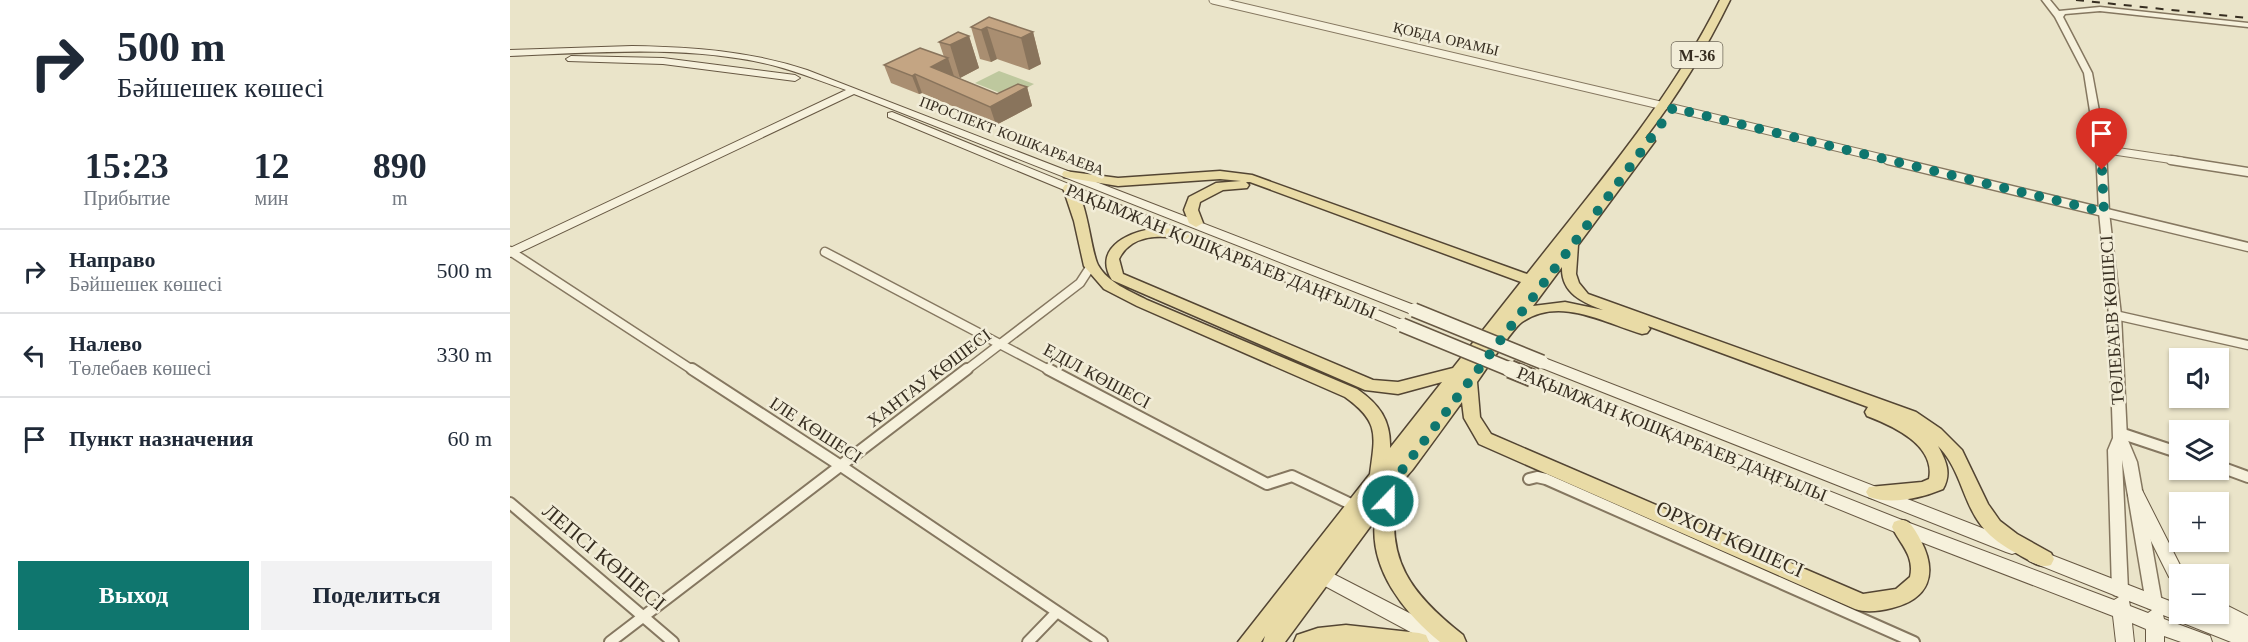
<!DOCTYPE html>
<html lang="ru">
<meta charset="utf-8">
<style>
:root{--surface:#fff;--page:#f2f2f3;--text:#1f2937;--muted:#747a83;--line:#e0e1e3;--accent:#0f766e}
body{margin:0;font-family:Georgia,serif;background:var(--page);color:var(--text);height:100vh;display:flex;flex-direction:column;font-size:22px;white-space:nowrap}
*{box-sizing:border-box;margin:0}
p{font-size:20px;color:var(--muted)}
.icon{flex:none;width:33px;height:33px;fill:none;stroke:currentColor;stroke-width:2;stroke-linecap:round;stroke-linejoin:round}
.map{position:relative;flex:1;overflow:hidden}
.panel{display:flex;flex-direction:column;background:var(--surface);width:510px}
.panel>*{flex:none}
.banner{background:#fff;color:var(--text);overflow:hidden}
.buttons{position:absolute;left:1659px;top:348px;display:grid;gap:12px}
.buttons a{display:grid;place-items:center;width:60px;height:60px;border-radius:0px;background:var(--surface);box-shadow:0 2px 4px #0004;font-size:30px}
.pin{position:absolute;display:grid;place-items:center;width:51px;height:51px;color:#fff;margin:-62px -26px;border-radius:50% 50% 50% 0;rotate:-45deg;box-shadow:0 0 6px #0007}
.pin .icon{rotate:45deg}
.me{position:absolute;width:66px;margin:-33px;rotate:22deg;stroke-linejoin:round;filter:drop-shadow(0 0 4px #0008)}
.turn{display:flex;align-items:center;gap:21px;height:126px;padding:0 18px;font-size:27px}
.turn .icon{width:78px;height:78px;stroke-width:2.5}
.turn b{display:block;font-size:42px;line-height:51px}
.eta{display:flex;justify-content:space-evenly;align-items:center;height:102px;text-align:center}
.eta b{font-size:36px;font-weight:700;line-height:42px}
.primary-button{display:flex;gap:12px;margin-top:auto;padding:12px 18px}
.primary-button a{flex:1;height:69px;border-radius:0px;background:var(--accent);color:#fff;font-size:24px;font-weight:700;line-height:69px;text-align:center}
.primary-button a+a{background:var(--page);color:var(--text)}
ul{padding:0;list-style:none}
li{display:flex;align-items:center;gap:18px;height:84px;padding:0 18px;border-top:2px solid var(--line)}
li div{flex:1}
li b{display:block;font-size:22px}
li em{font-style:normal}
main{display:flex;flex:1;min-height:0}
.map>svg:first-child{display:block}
.green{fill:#bec89e}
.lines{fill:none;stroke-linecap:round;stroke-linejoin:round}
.minor-far2-casing{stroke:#857760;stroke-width:9}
.minor-far1-casing{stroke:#857760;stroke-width:11}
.minor-casing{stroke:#857760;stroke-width:14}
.tertiary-casing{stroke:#857760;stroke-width:3}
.secondary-casing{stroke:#675843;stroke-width:2}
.primary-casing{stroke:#534533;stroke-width:3}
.minor-far2{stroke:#f6f1dc;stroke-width:7}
.minor-far1{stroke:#f6f1dc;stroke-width:8}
.minor{stroke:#f6f1dc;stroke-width:10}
.tertiary{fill:#f6f1dc;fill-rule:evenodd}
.secondary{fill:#f6f1dc;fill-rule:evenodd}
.primary{fill:#e9dba6;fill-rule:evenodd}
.rail{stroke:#372e21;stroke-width:2;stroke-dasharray:8 8;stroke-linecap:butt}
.secondary-bridge-far1-casing{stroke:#675843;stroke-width:16;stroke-linecap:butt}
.secondary-bridge-casing{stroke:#675843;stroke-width:20;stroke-linecap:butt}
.secondary-bridge-far1{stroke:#f6f1dc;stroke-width:13}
.secondary-bridge{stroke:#f6f1dc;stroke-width:16}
.wall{fill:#a98e71}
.shaded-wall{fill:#89745c}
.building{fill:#c4a583;stroke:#89745c;stroke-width:1.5}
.route{stroke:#0f766e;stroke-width:10;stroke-dasharray:0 18}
.labels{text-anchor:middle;stroke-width:5;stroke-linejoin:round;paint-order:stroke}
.far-street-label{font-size:15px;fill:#372e21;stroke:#f2edd8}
.shield{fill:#f2edd8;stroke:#6f6758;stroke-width:1.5}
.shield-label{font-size:16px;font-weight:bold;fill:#372e21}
.street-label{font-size:18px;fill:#372e21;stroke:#f2edd8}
.near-street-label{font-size:21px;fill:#372e21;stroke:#f2edd8}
</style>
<main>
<section class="panel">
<div class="banner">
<div class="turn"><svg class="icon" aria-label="right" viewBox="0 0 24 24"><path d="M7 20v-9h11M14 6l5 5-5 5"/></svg><div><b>500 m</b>Бәйшешек көшесі</div></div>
</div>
<div class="eta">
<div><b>15:23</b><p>Прибытие</p></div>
<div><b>12</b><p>мин</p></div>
<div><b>890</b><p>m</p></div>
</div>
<ul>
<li><svg class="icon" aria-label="right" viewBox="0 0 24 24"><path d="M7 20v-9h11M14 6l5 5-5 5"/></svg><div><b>Направо</b><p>Бәйшешек көшесі</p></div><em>500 m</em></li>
<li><svg class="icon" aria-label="left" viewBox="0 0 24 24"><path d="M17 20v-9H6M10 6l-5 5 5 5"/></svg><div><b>Налево</b><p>Төлебаев көшесі</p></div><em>330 m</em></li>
<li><svg class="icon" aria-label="arrive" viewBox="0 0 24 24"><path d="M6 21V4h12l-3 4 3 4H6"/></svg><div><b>Пункт назначения</b></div><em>60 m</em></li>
</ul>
<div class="primary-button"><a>Выход</a><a>Поделиться</a></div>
</section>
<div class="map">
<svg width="1738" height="642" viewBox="0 0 1738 642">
<rect width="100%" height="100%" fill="#eae4c9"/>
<path class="green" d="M489,71L524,84L500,97L465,83Z"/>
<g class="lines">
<defs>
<path id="minor-far2" d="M703,0L1154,106
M1163,108L1384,161
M1591,149L1671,161"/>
<path id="minor-far1" d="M1378,160L1738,247
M1661,160L1738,172
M0,251L184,371
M315,252L541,371
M1605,315L1738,345
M455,371L570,283L581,266"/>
<path id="minor" d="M182,369L331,466L592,642
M538,369L757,484L782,476L845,506
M1610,433L1670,453
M1708,466L1738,477
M1019,479L1027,477L1036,479L1404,642
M0,503L163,642
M100,642L457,369
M518,642L547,612"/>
<path id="tertiary" d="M1532,0H1540L1549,11L1590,7L1738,23V27L1590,11L1555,14L1553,17L1582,73L1596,149L1599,212L1611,315L1617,438L1627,462L1652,603L1650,608L1644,610L1638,608L1636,603L1612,460L1618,590L1616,595L1610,597L1604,595L1602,590L1598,450L1603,438L1599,315L1589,212L1586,149L1574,73L1545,17Z"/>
<path id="secondary" d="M122,46C182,47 240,51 297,70L909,307L911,310L909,313H899L344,94L0,257V248L336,90C308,80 281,69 253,63C170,45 84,53 0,56V50Z
M61,56L153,58L285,75L290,78L285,81L153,64L58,61L56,59Z
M382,112L897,322L899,325L897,328H887L378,117V113Z
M1032,357L1508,542L1511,547L1508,552L1502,554L1496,552L1027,366L1025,362Z
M1022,373L1397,522L1604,600L1609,597L1519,561L1516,556L1519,551L1525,549L1531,551L1670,605V614H1690L1717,624L1701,614H1708V601L1738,616V642H1721L1653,615L1654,619L1700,636L1702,642H1671L1654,636V642H1636V629L1622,623L1624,642H1606L1603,616L1385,532L1017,382L1015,378L1017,374ZM1619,601L1642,610L1638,613L1620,606Z
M1626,488L1632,490L1671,567L1678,574H1670V583L1659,577L1618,495L1620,490Z
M806,565L944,636L946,642H919L800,578L797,573L800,568Z"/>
<path id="primary" d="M1210,0H1220C1196,49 1168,95 1135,138H1143L1145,141L1068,245L1066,274L1069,283L1078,294L1406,412L1431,429L1452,450L1478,504L1490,521L1507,534L1541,553L1544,559L1541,565C1530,569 1521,561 1511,556C1499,549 1486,542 1476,531C1453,507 1452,470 1428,446C1436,461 1442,473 1433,489C1411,498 1382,505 1359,497L1356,492L1359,487L1412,482L1419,479C1426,445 1383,426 1357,416L1355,412L1358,407L1138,326L1140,329L1137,333L1132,334C1094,323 1050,296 1012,322C1002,329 976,370 967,382L970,417L981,434L1353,594L1386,589L1400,577C1405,556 1390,544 1382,527L1384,522C1389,520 1393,519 1398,522C1403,526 1408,535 1411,541C1428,574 1419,599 1382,608C1370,611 1356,613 1345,609L969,444L954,418L952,402C936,424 920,446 903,469C898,475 889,484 888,491C873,559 902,595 953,635L956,642H930C894,613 859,569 865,520L775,642H753L755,636L751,642H728L860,474C865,435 870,422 835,397L627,306L594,289L574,266L564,221L553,188L555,185L559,184C577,189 580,250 588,265C598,283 620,291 637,300L847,389C869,404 881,420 880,448L932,382L888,394L855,390L602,280C581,247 623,229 651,228C660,228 670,231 679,233L681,236L674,240C652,234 621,234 609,259L613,274L863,380L888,382L943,368L1011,282L740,182H736L739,185L737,188L713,190L690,202L688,210L693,223L686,227L679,223L674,210L679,197L706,183L731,181L710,179L608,186L554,177L552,174L554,171L608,178L710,171L742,175L1017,274C1086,186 1160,101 1210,0ZM1052,267C1051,293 1072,302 1093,310L1055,302L1023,306Z
M836,625L909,633L916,635L919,642H784L787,635L808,628Z"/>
</defs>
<use href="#minor-far2" class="minor-far2-casing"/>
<use href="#minor-far1" class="minor-far1-casing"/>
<use href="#minor" class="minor-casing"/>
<use href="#tertiary" class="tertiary-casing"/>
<use href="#secondary" class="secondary-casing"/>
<use href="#primary" class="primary-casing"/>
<use href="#minor-far2" class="minor-far2"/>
<use href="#minor-far1" class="minor-far1"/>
<use href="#minor" class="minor"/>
<use href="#tertiary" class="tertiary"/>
<use href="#secondary" class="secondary"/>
<use href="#primary" class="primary"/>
<path class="rail" d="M1566,0L1738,18"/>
<defs>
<path id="secondary-bridge-far1" d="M904,310L1032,362
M892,325L1004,371"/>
<path id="secondary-bridge" d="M1000,369L1022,378"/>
</defs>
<use href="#secondary-bridge-far1" class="secondary-bridge-far1-casing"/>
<use href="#secondary-bridge" class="secondary-bridge-casing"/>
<use href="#secondary-bridge-far1" class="secondary-bridge-far1"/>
<use href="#secondary-bridge" class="secondary-bridge"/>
</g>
<path class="wall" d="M479,17L523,32L531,64L519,70L487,59L481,62L470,59L461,27Z
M459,36L469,68L450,78L444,76L487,94L517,87L522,106L486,125L412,93L409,94L381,83L374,65L434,57L429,42Z"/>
<path class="shaded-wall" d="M477,27L487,59L481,62L471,30Z
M523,32L531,64L519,70L511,38Z
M459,36L469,68L450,78L440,45Z
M438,58L444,76L421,67Z
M405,74L412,93L409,94L402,76Z
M517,87L522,106L486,125L480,107Z"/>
<path class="building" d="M479,17L523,32L511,38L477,27L471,30L461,27Z
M448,32L459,36L440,45L429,42Z
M410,48L438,58L421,67L487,94L508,84L517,87L480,107L405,74L402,76L374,65Z"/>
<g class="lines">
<path class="route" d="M878,501L880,486L1064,243L1163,108L1594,212L1592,170"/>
</g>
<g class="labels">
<g class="far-street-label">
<text transform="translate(936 39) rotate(13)" y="5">ҚОБДА ОРАМЫ</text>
<text transform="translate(502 136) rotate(21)" y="5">ПРОСПЕКТ КОШКАРБАЕВА</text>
</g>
<rect class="shield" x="1161.5" y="42" width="51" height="26" rx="4.5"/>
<g class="shield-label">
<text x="1187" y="61">M-36</text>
</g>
<g class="street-label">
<text transform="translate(711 251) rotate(22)" y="6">РАҚЫМЖАН ҚОШҚАРБАЕВ ДАҢҒЫЛЫ</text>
<text transform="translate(1602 320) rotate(-94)" y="6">ТӨЛЕБАЕВ КӨШЕСІ</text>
<text transform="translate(587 376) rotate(28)" y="6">ЕДІЛ КӨШЕСІ</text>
<text transform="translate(419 378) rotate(-37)" y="6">ХАНТАУ КӨШЕСІ</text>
<text transform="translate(306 430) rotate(33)" y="6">ІЛЕ КӨШЕСІ</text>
<text transform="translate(1162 434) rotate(22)" y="6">РАҚЫМЖАН ҚОШҚАРБАЕВ ДАҢҒЫЛЫ</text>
</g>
<g class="near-street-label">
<text transform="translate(1220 539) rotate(24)" y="7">ОРХОН КӨШЕСІ</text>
<text transform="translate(94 557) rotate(40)" y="7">ЛЕПСІ КӨШЕСІ</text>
</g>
</g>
</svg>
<div class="buttons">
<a><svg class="icon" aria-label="sound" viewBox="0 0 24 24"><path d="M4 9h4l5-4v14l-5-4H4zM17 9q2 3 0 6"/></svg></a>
<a><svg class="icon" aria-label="layers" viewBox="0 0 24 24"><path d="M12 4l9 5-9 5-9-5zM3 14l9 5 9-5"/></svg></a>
<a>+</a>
<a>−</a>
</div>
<div class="pin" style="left:1592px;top:170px;background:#d93025"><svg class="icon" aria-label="arrive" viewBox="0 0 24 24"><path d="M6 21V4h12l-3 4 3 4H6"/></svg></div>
<svg class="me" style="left:878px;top:501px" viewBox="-20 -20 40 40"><circle r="17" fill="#0f766e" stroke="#fff" stroke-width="3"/><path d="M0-11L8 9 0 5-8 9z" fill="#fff"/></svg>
</div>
</main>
